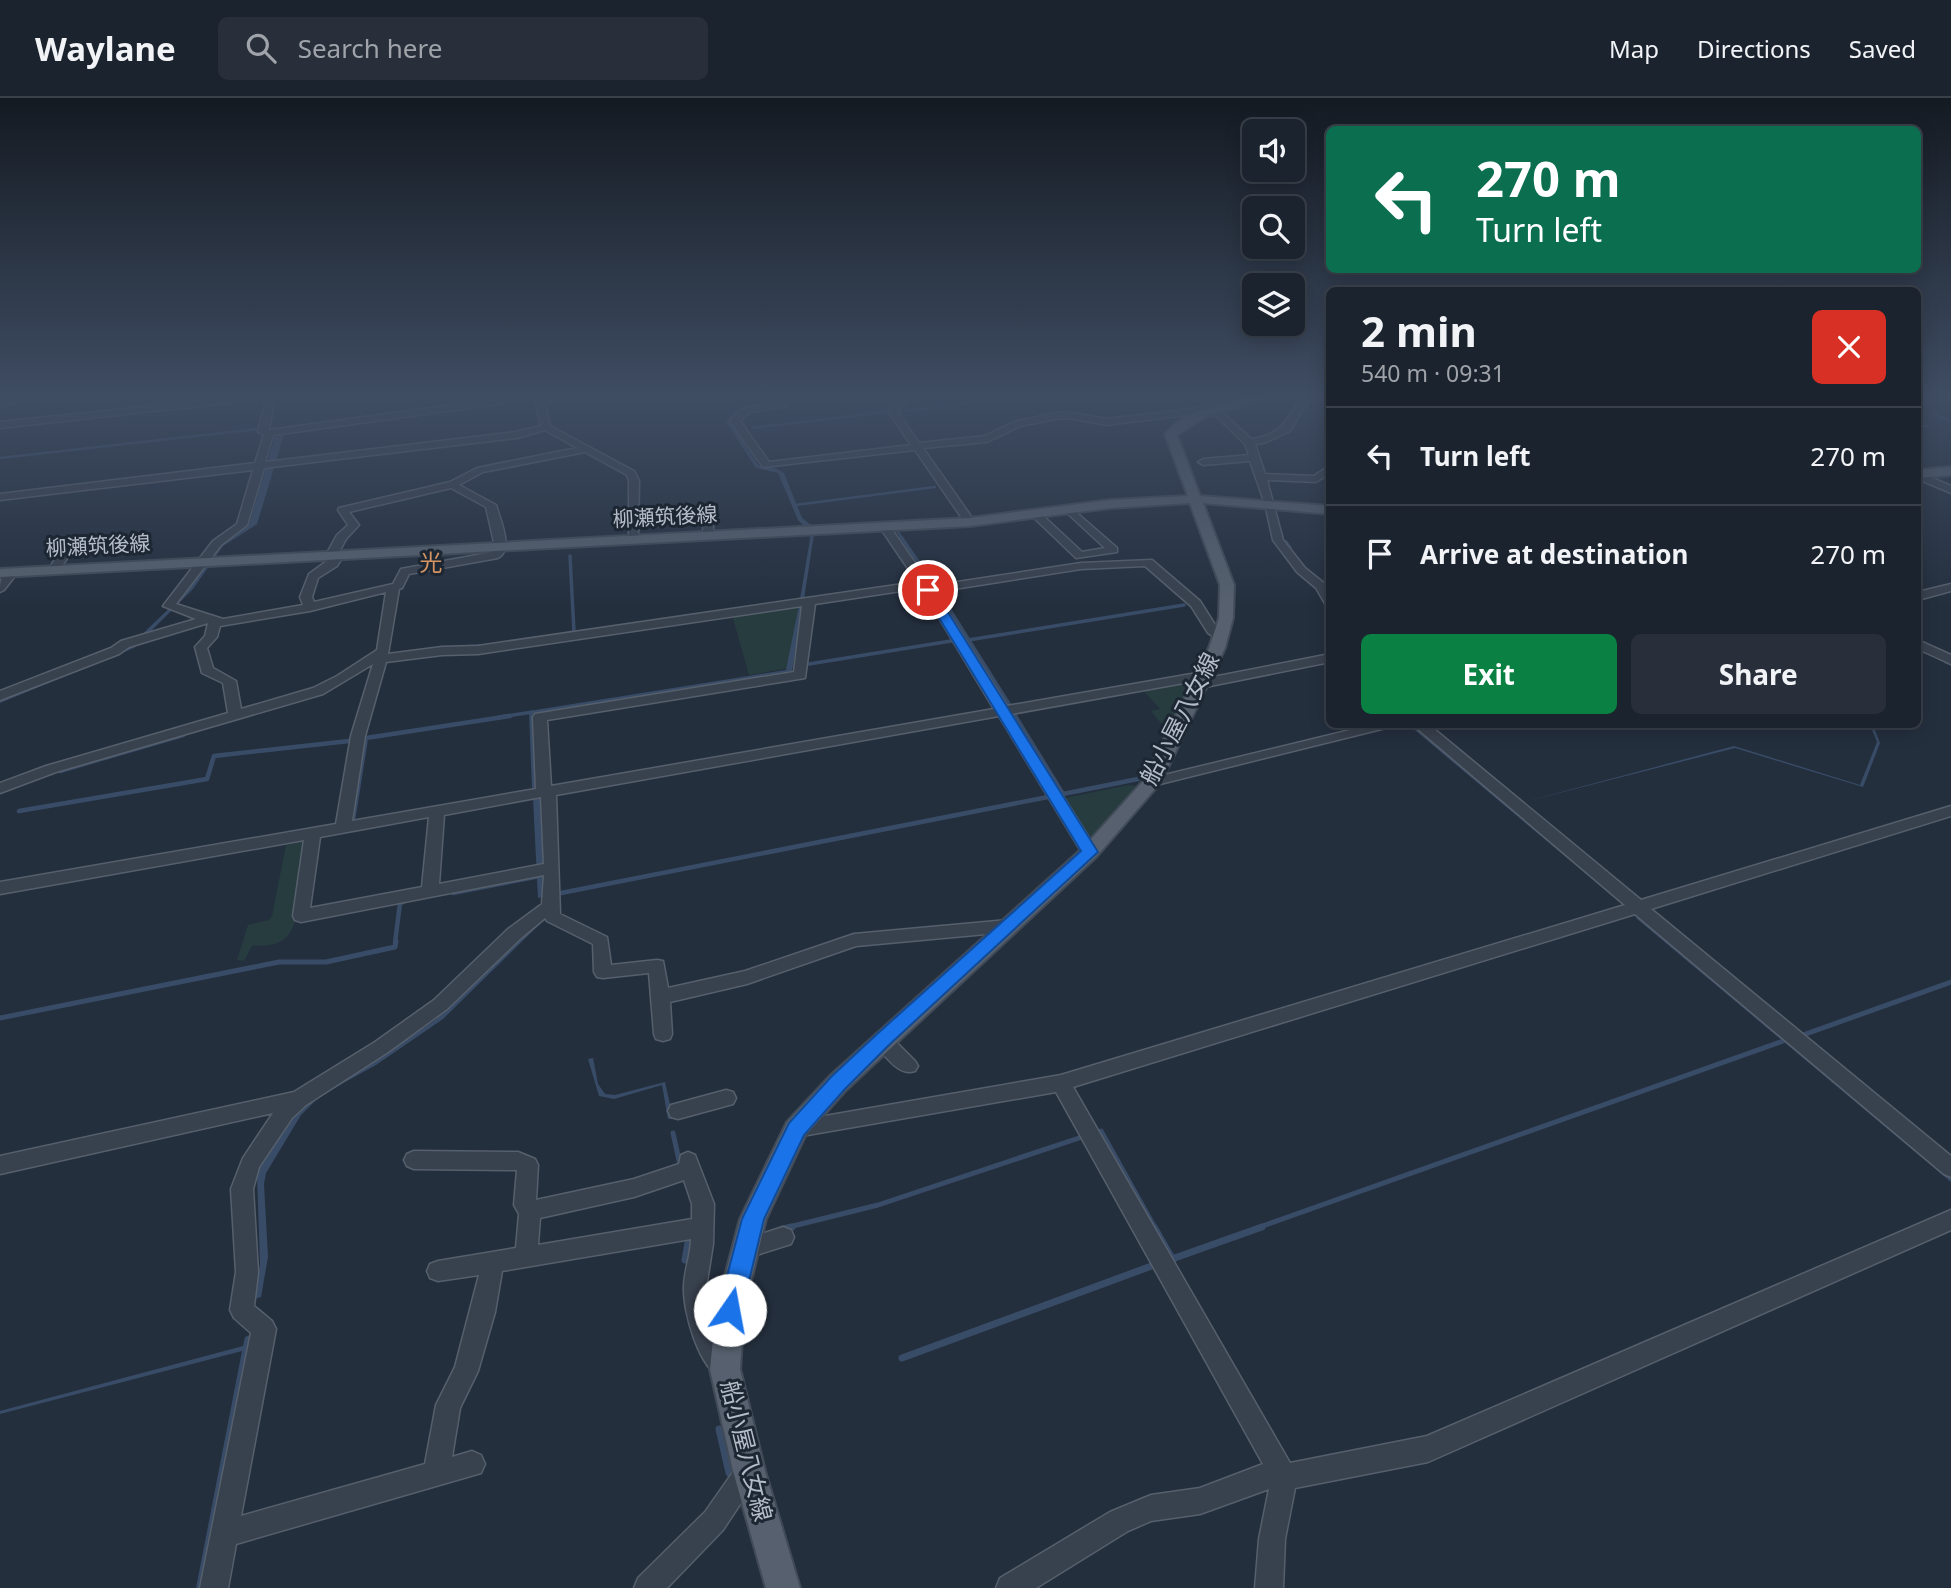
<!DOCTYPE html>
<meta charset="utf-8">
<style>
:root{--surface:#1b232e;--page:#282f3a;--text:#f1f3f6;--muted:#a0a4aa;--line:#39404a;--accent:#0b8043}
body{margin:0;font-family:"Noto Sans","Noto Sans JP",sans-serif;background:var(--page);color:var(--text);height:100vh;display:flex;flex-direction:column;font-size:26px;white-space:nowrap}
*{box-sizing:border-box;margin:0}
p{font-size:23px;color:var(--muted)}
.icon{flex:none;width:38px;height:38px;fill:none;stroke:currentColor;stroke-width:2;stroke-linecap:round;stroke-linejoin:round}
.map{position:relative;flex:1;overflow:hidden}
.drawer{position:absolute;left:1326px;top:189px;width:595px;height:441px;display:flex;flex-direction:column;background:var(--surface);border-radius:10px;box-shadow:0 4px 18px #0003,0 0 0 2px var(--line)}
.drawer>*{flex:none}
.guide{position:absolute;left:1326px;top:28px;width:595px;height:147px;border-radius:10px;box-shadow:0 4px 18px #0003,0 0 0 2px var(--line);background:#0b6e4f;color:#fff;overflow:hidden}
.fabs{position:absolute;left:1242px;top:21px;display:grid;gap:14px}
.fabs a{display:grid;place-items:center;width:63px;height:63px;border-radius:10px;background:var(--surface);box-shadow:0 4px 18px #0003,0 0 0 2px var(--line);font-size:35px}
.pin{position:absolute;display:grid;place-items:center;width:60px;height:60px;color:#fff;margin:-30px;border:4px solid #fff;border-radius:50%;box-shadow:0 2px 7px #0007}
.me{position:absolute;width:77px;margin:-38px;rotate:12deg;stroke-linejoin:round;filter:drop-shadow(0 0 5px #0008)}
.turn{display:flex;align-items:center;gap:24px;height:147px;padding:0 35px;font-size:32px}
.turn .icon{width:91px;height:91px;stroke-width:2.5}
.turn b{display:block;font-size:49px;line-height:60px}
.round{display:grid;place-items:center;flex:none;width:74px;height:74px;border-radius:10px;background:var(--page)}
.summary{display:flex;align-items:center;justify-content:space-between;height:119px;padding:0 35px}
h1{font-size:42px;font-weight:700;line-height:52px}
.action{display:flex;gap:14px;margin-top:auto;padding:14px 35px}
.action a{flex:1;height:80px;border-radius:10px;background:var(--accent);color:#fff;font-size:28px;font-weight:700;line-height:80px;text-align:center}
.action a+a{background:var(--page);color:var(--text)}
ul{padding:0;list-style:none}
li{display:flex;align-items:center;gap:21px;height:98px;padding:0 35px;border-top:2px solid var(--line)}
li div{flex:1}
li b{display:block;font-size:26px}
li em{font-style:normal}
header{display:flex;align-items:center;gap:42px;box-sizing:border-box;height:98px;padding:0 35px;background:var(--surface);border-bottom:2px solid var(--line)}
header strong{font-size:33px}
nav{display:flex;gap:38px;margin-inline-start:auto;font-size:24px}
.search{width:490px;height:63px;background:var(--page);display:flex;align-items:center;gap:18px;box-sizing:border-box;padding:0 24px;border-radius:10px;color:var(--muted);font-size:26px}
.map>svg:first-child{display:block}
.green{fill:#263c3f}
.water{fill:#394c67}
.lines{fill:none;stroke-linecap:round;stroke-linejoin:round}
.stream-far4{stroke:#394c67;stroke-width:2.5}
.stream-far3{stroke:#394c67;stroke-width:3.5}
.stream-far2{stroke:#394c67;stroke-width:4.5}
.stream-far1{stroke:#394c67;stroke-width:5}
.stream{stroke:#394c67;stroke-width:7}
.minor-casing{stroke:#565f6c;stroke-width:3}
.major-casing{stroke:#414a57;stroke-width:4}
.minor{fill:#38414e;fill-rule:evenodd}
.major{fill:#56606e;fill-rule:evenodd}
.route{fill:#1a73e8;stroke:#114b97;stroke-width:2}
.labels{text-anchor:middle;stroke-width:6;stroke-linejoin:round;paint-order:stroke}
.far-street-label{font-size:21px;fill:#b4bcc9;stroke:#1d2633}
.far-quarter-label{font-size:23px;fill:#d59563;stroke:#1d2633}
.street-label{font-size:24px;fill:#b4bcc9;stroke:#1d2633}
</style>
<header>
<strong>Waylane</strong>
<div class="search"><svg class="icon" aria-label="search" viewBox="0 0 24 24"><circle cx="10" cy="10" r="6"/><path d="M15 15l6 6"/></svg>Search here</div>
<nav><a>Map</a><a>Directions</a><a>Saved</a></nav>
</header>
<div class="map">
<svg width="1951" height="1490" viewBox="0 0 1951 1490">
<rect width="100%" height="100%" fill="#242f3e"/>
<path class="green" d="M799,507L789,570L749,577L732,517Z
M1195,582L1168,634L1151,613L1160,611L1142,591Z
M1129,687L1139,688L1094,741L1086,734L1065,700Z
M307,743C304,768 304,827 283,842C273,849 263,847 252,848L244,863L237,862L248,827L269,822L272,818L286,747Z"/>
<path class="water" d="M553,298L284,337L257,426L223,448L193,491L134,550L0,605V601L132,546L180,500L216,449L249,426L276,335Z
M776,298H781V304L743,311L730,324L759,368L775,370L784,375L802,420L815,430L804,501H800L811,435L798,422L778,375L756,370L726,324L736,311L776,304Z
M799,507H803L792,573L536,616L538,689L532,690L529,613L786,572Z
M1414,627L1625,805L1622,806L1410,628Z
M1870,627H1873L1880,645L1863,689L1735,650L1524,704L1734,648L1860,687L1877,644Z
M540,699L545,798L538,800L533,700Z
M545,818V821L443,921L376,967L320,998L301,1017L266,1075L264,1086L268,1159L261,1199L254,1201L260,1166L257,1077L261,1067L301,1007L320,993L374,964L435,922Z
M1642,818L1951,1078V1084L1636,820Z
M593,960L598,986L605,996L615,997L665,984L673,1020L668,1021L662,987L614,1001L599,998L588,961Z
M252,1236L203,1490H196L242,1253L0,1316V1313L243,1248L245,1239Z"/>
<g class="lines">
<path class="stream-far4" d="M1206,300L1210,303L1222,302L1226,307
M125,313L138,298
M896,314L1034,298
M1933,315L1951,324
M1918,329L1928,328
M752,330L887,314
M0,360L258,331
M795,407L935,389
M895,430L902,440"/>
<path class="stream-far3" d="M901,439L934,487
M1286,444L1290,450
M938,493L1009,606
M569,535L574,534L570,458
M968,542L1184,507
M461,549L481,548
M1946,564L1951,566
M809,566L951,543
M1013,614L1016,619
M499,619L533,614"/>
<path class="stream-far2" d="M1015,618L1063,696L1138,681
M60,673L183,637
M19,713L207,681L214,658L349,643
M353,722L366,640L510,618
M453,795L540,778
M561,795L1048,699
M395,845L400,805L403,804"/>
<path class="stream-far1" d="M0,920L279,864H326L395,849L396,843
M1803,937L1951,884
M673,1035L680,1067
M1093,1036L1101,1033L1155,1130
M785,1130L878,1107L1085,1038
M1257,1130L1786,942"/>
<path class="stream" d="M1154,1129L1173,1162
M783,1131L792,1129
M685,1162L689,1139
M1169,1162L1262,1129
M902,1260L1157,1166
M719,1331L729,1375"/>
<defs>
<path id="minor" d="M22,298H36L0,309V303Z
M247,298H275L269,332L518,298H598L594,301L545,305L550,328L634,373L639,383L638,444L629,442V383L627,377L585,354L483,374L459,387L496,407C500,421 514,452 498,460L409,476L402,490L399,491L388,556L442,549L478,548L917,484L879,428L884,425L888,426L931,488L1081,465L1152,462L1200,503L1217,530L1226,539L1220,543L1208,535L1191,508L1145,468L1081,471L935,494L1007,608L1203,574L1208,575V580L1330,556V564L1200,590L1195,589V583L1011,616L1098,754L1090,759L1084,758L999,618L556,697L560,816L607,839L611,867L657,862L663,863L668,890L745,873L854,836L1008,822L1014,824L1017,828L1014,832L1008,834L856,848L747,886L670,904L672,936L670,941L663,943L656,941L654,936L649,875L603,880L597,879L594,874L593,846L547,823L545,820L521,840L447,911L388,954L306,1007L292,1020L259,1069L253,1091L258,1174L254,1208L272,1223L276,1231L241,1418L425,1366L436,1307L455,1269L479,1177L438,1183L430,1180L427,1173L430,1166L438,1163L516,1150L519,1116L514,1107L517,1072L414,1071L407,1068L404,1062L407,1056L414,1053L518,1054L535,1061L538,1067L536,1102L634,1081L679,1066L681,1057L688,1054L695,1057L714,1106L713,1146L706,1190L716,1235L735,1269L732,1277L723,1281C699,1271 683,1214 684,1189C684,1173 691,1157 691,1141L502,1173L495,1214L478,1273L460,1310L452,1359L472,1353L481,1357L485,1366L481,1375L236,1446L228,1490H200L251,1235L234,1220L230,1212L236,1174L231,1091L243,1060L273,1015L0,1076V1058L294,994L375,944L434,902L508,831L542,806L544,777L301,824L295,822L293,818L304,742L0,796V784L336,726L351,638L373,566L323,596L56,674L0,695V685L46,668L228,615L223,585L202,575L195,549L205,538L208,525L129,549L119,556L0,602V593L111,550L121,543L196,521L163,508L213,443L237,426L253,372L0,402V396L255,365L264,337L258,334L266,301L0,330V324ZM535,301L541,328L516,334L265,364L273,337ZM545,332L577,350L477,370L450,384L339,410L338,412L348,427L337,437L326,457L331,460L309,476L300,499L303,507L223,521L176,506L221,447L247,427L264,370L517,340ZM451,390L486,409L495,449L493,454L401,471L393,486L314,504L312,499L318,480L337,468L344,457L339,454L346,441L359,427L349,414ZM921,490L994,611L551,688L547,622L805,580L815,506ZM386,494L377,552L337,578L313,590L241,611L236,583L213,570L207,550L217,539L220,528L310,513ZM802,508L794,574L535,616L533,619L536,691L352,723L365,638L386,564L442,557L478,556ZM541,699L544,766L439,786L444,717ZM429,719L422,789L310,810L320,739ZM684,1082L692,1106V1121L538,1147L540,1120L634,1099Z
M784,298H792L787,308L750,314L740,323L769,364L911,347L888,313L904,298H913L897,313L919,345L985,338L1014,324L1056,315L1069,314L1106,321L1207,309L1196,298H1205L1251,341C1282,338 1287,320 1303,298H1311L1290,333L1264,345L1255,346L1265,376L1314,378L1330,367V375L1316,384L1267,382L1283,442L1305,470L1325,486L1330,494V508L1326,507L1316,490L1297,474L1273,442L1265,406L1250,363L1203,367L1198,364L1203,361L1249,357L1245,346L1212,314L1106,327L1069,320L1056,321L1020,328L987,344L923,350L975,424L970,427L966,426L915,352L763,369L730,323L744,310L781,304Z
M1918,374L1951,388V395L1918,381Z
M1070,409L1117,450V454L1076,460L1030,416L1039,414L1082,454L1105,450L1066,414L1065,412Z
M707,417L712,420L714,438L709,441L704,438L702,420Z
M58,457L68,459L58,474H50L48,472Z
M12,471L18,474L4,492L0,494C0,484 1,473 12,471Z
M1951,486V493L1918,502V494Z
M1918,542L1951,557V566L1918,551Z
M1375,626H1402L1152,688L1145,684L1152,680Z
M1412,626H1428L1641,802L1951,708V718L1651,811L1951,1058V1079L1944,1076L1635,816L1073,989L1290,1365L1427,1338L1951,1112V1132L1428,1364L1295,1390L1285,1441L1283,1490H1255L1259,1441L1269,1391L1200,1416L1151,1423L1128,1433L1036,1490H996L1000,1480L1110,1414L1151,1397L1200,1390L1263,1366L1056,994L796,1039L789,1037L786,1031L789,1025L796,1023L1061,977L1625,807Z
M882,935L889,937L915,963L918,968L915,973C899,979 886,958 875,947L873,942L875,937Z
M726,992L733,994L736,1000L733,1006L678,1021L671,1019L668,1013L671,1007Z
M783,1129L791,1132L794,1139L791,1146L744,1161L736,1158L733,1151L736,1144Z
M749,1360L758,1364L762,1373L723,1432L667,1490H634L638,1480L705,1414L740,1364Z"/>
<path id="major" d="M1258,298H1277L1207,318L1177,337L1200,398L1330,408V416L1203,405L1234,487L1233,520L1225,550L1161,684L1097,758L846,992L805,1038L766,1121L744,1212L740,1271L765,1373L800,1490H766L733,1373L710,1271L716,1212L740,1121L787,1024L830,978L1083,750L1144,682L1209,550L1219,520L1220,487L1190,405L1110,410L970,428L0,479V471L970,420L1110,402L1188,398L1165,336C1187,310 1227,305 1258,298Z
M1951,369V377L1918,380V372Z"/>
</defs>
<use href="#minor" class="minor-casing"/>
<use href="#major" class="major-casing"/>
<use href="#minor" class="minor"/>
<use href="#major" class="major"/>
</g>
<linearGradient id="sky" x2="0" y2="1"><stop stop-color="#141a22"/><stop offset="0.59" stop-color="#3f4d63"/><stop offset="1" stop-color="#3f4d63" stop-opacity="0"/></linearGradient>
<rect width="1951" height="507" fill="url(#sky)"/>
<path class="route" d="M928,489L934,492L1098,754L889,947L845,991L804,1037L764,1121L742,1212L738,1220L730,1223L722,1220L718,1212L742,1121L789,1025L831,979L876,937L1081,753L922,492Z"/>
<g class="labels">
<g class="far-street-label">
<text transform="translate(665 419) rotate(-3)" y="7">柳瀬筑後線</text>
<text transform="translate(98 448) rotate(-3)" y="7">柳瀬筑後線</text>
</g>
<g class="far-quarter-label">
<text x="431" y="473">光</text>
</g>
<g class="street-label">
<text transform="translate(1180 621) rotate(-63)" y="8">船小屋八女線</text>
<text transform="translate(746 1353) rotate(76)" y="8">船小屋八女線</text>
</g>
</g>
</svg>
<div class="fabs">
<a><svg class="icon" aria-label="sound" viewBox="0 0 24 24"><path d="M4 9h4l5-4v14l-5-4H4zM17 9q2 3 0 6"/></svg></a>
<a><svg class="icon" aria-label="search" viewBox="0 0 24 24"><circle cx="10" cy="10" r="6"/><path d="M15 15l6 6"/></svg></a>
<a><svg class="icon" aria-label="layers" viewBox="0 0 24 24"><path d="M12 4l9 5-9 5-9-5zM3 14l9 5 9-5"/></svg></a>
</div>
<div class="pin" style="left:928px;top:492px;background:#d93025"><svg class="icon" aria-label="arrive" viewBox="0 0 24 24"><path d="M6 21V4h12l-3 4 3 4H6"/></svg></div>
<svg class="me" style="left:730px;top:1212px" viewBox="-20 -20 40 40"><circle r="19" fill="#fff"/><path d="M0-13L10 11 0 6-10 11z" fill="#1a73e8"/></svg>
<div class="guide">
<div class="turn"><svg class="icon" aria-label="left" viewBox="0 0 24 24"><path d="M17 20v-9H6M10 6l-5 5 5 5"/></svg><div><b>270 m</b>Turn left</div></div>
</div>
<section class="drawer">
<div class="summary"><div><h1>2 min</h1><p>540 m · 09:31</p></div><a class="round" style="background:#d93025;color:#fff"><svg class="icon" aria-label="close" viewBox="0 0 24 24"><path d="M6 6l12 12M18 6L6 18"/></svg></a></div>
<ul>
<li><svg class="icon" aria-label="left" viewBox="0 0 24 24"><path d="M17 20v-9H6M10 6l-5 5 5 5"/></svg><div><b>Turn left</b></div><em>270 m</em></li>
<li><svg class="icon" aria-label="arrive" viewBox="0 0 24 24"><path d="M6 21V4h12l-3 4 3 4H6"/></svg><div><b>Arrive at destination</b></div><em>270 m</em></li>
</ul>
<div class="action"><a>Exit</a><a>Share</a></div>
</section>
</div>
